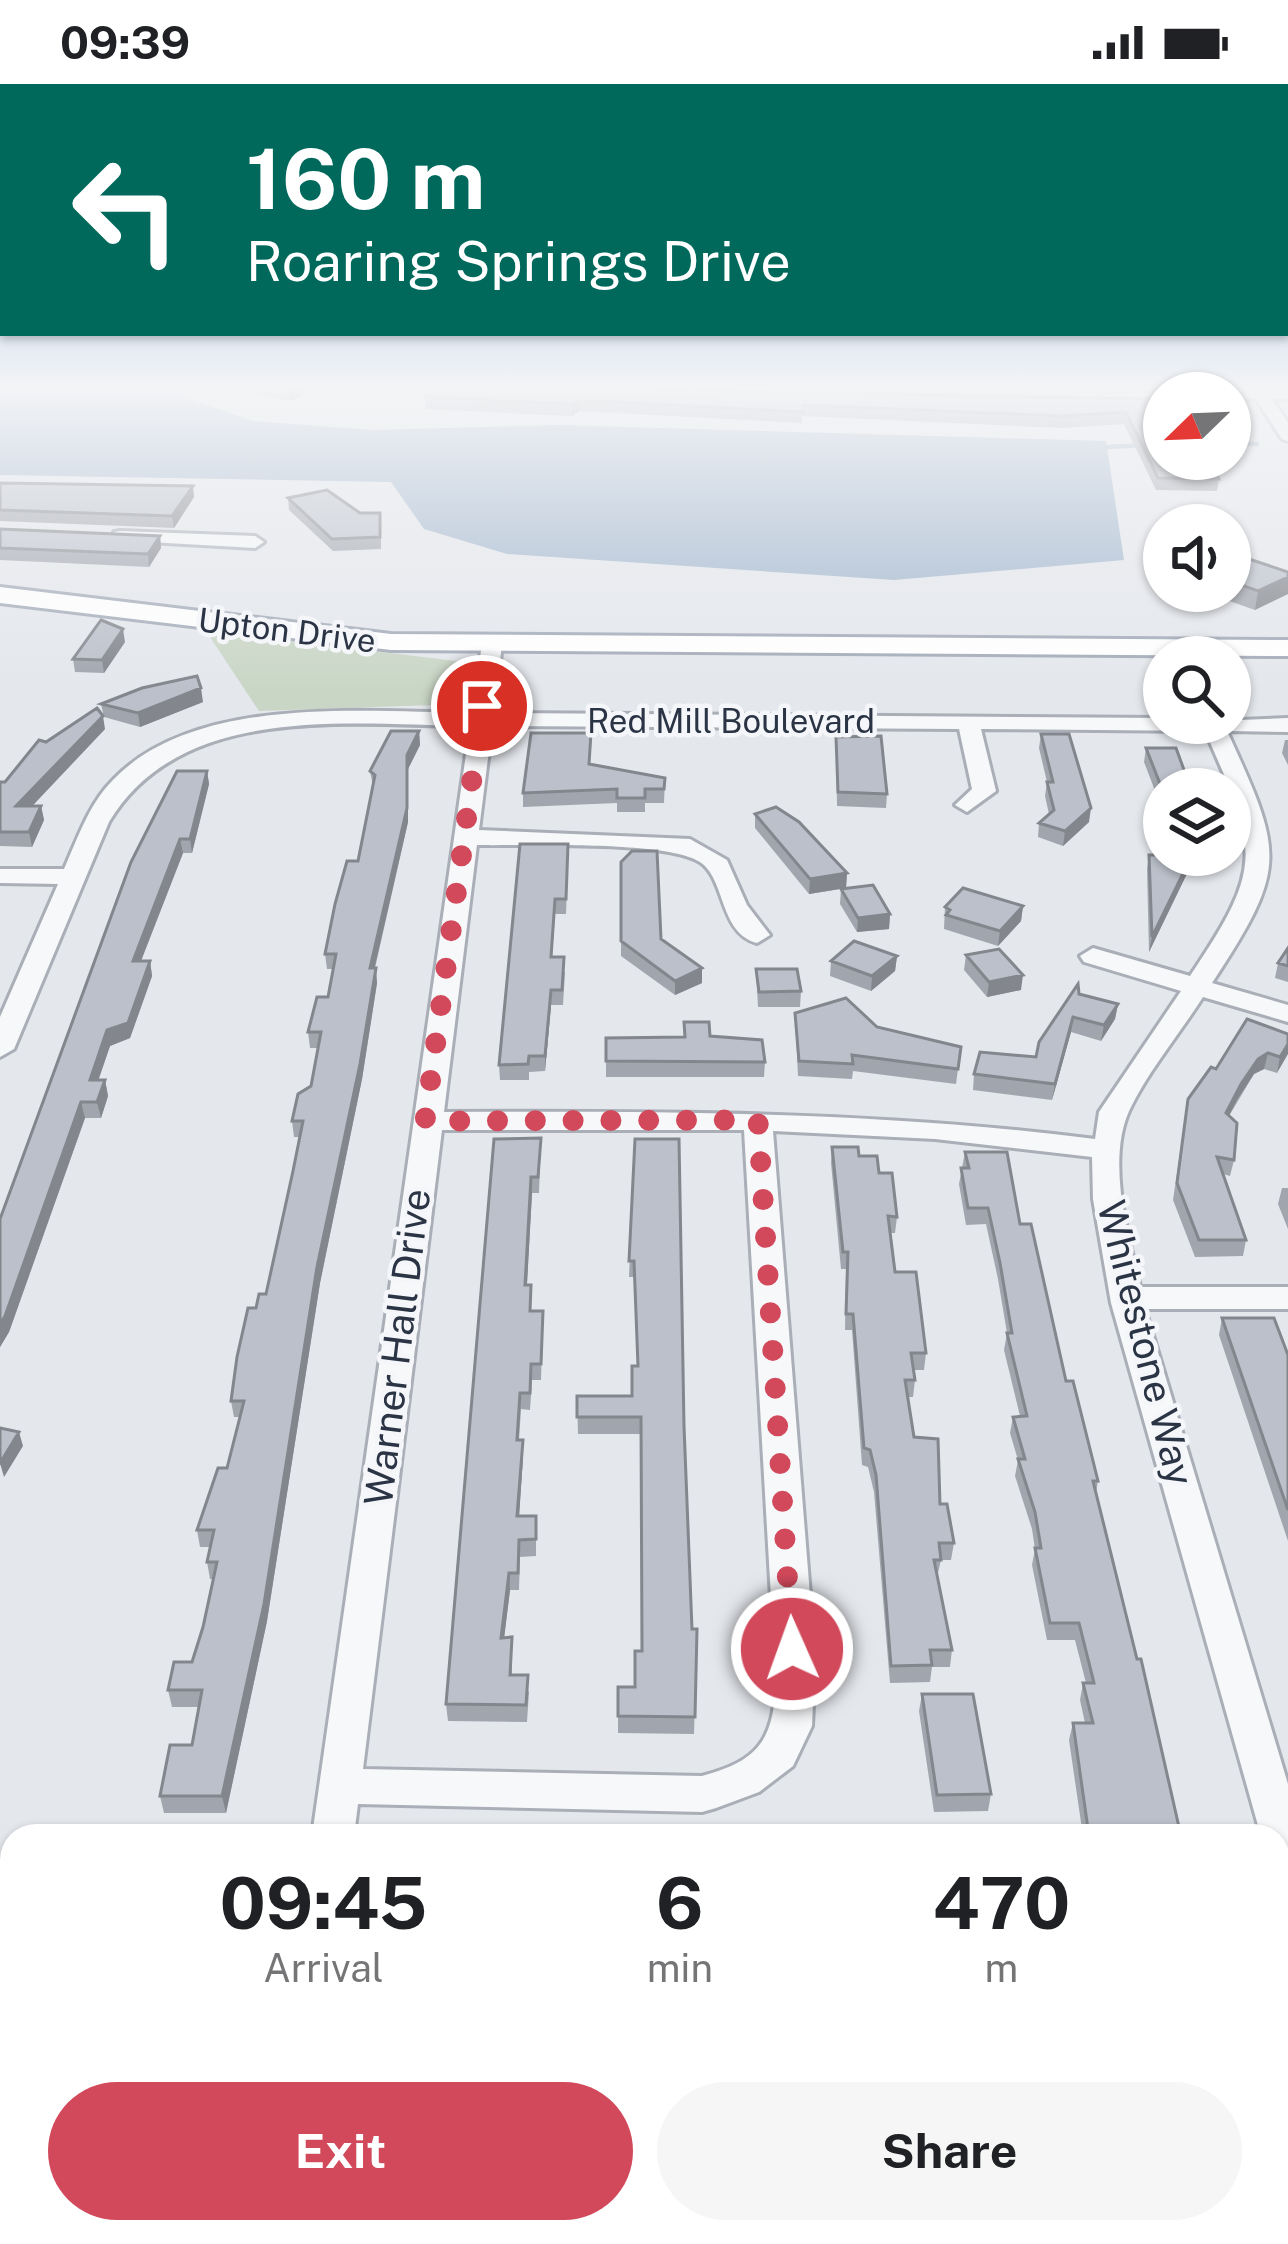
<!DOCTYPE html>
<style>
:root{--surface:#fff;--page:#f6f6f6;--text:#202124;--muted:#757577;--accent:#d1495b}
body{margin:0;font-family:"Public Sans",sans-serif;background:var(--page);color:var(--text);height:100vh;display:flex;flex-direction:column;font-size:45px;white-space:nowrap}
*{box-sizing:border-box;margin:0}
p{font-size:39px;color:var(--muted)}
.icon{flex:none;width:66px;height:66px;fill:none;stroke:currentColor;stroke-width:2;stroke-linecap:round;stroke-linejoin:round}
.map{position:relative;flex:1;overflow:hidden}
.drawer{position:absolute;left:0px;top:1740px;width:1290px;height:420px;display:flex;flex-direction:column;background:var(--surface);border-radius:36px 36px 0 0;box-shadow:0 3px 9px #0004}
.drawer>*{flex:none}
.banner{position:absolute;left:0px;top:0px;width:1290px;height:252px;box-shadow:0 3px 9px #0004;background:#00695c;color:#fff;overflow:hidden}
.needle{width:78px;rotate:247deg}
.controls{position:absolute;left:1143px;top:288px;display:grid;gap:24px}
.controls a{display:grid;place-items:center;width:108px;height:108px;border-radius:50%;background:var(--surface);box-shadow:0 3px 9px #0004;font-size:60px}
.pin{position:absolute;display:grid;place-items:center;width:102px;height:102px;color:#fff;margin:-51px;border:6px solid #fff;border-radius:50%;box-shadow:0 3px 12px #0007}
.me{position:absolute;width:132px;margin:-66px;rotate:358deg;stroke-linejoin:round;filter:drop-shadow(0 0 9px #0008)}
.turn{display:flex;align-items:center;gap:42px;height:252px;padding:0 48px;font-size:54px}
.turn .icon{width:156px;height:156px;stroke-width:2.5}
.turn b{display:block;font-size:84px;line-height:102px}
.eta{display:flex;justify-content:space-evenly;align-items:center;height:204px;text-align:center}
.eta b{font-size:72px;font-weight:700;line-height:84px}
.primary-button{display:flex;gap:24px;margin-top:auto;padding:24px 48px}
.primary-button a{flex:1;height:138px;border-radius:72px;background:var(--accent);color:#fff;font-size:48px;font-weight:700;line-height:138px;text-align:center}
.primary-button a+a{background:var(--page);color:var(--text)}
.status{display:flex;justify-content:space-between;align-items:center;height:84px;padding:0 60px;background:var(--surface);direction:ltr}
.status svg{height:33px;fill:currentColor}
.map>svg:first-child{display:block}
.green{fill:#c9d6c5}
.water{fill:#9fb4cc}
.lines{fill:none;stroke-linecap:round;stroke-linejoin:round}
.stream{stroke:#9fb4cc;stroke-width:4.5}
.minor-casing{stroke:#a9aeb7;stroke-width:6}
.major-casing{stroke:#a3abb8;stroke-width:6}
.minor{fill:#f7f8fa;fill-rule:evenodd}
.major{fill:#fff;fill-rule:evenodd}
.wall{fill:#a1a5ae}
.shaded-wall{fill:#83868d}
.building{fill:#bbc0ca;stroke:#83868d;stroke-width:3}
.route{stroke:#d1495b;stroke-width:21;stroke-dasharray:0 37.8}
.labels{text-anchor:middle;stroke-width:9;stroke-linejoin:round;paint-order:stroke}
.far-street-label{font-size:33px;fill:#2b3445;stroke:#f4f6f9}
.street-label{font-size:39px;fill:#2b3445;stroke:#f4f6f9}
</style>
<div class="status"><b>09:39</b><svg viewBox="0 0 49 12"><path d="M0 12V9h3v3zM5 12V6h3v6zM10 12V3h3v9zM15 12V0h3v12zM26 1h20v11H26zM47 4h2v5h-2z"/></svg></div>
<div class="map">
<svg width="1288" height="2160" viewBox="0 0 1288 2160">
<rect width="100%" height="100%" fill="#e4e7ec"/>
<path class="green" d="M206,547L473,579L464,620L259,627Z"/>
<path class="water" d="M0,305H160L253,337L372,346L559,341L1106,357L1124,476L894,496L507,470L424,445L391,398L0,391Z"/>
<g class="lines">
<path class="stream" d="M1230,359L1257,360
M1107,363L1164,360"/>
<defs>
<path id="minor" d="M1230,305H1288V315H1272L1288,339V357L1282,355L1256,315H1230V309H1223Z
M1164,308V318L1105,321L1097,316L1105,311Z
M120,447L255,452L264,458L255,464L114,456V448Z
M492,554L502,560L494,629L1164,634V639L1288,634V648L1227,647C1284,771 1288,783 1212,899L1288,921V938L1203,913C1180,949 1149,986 1130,1025C1106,1075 1128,1152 1140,1203H1288V1225H1145L1288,1700V1792L1278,1788V1752H1261L1111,1219L1093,1115L1092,1073L935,1055L773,1047L815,1574L812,1642L793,1682L759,1708L716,1724L702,1728L358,1720L354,1752H312L470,642C349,641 181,618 109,738L14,965L0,973V933L58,800L0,799V785H64C77,756 89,720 112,697C194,610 364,628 472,629L482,560ZM492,642L959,645L972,705L955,721L967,728L996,707L981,645L1205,647C1258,767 1265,781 1190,892L1093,864L1080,872L1084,878L1181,907L1099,1028L1095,1055C878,1027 662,1027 444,1028L477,761C524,762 666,756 700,778C726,795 719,849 757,859L770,851L747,821L727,776L690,755L479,746ZM442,1046H744L776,1600C773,1657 758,1677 702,1692L363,1685Z
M0,2117L12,2118V2148H35L30,2160H0Z
M55,2148H257L262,2160H60Z"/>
<path id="major" d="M0,503L391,550L1288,556V572L391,566L0,519Z"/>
</defs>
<use href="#minor" class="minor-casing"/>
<use href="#major" class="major-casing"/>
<use href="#minor" class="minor"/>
<use href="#major" class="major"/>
</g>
<path class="wall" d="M236,305H315L290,317Z
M425,313L1164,315L1219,395L1217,407L1156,406L1124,340L1062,344L802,332V339L579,327L572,332L426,325Z
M0,399L194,413L174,444L0,437Z
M288,414L360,429L381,441V465L333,467L289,426Z
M0,445L160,452L161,464L149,483L0,476Z
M1230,473L1288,488L1255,526L1201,507H1230Z
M125,558L104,589L75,588L73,575Z
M203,618L140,643L104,633L101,620Z
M105,645L32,722H41L44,736L32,763L0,762V698H5L46,658Z
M419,647L420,661L408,685V738L375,884L377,899L362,995L320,1199L267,1537L226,1729H164L160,1712L192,1661L199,1623H172L168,1606L192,1578L203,1543L213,1495H210L207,1478L210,1463H200L197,1446L227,1384L240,1333H234L231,1317L256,1224L266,1210L300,1053H294L292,1037L311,1002L318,964H310L308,948L328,913L333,885H327L325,870L358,777L373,702L370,687Z
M591,649L590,680L665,694L664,719H645V728H617V719L523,723V709Z
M1041,650L1089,738L1063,762L1038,753L1039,739L1049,730L1045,712L1047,698L1039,664Z
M836,653L887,710L886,724L837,722Z
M1285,656H1288V681L1282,669Z
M1146,664L1164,705V771H1196L1149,868L1147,785L1149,771H1157L1163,756L1158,740L1162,725L1144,678Z
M207,687L209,700L192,769H183L141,877H150L152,892L130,954L110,962L98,996H105L108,1012L101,1034H85L9,1248L0,1263V1135Z
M755,730L847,789L846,804L809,810L755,744Z
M568,775L566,830H555L552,873L565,888L563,921H551L545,987L529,988V996H500L499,981Z
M621,778L661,855L702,899L675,911L621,872Z
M841,805L890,830L889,845L857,848L840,820Z
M1023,822L1021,837L998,862L944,845L945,823Z
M1288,864V898L1275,894L1278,879Z
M966,871L1021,906L987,913L964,886Z
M897,872L895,887L871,907L830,892L831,877Z
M756,885L801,907L800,923H758Z
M1079,910L1118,920L1115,935L1101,957L1071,948L1052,1016L973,1006L974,990L1036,973Z
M795,929L877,943L961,963L956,1000L853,987L852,995L798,992Z
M684,938L765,978L764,993H606V954L684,953Z
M1288,950L1277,989L1264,985L1254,990L1229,1032L1234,1076L1230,1092L1223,1090L1246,1156L1243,1172L1195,1173L1173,1116L1188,1015L1216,985Z
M541,1054L539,1109H532L527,1201L531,1227H543L541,1296H532L530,1326L521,1325L519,1356L523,1373L519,1432H536V1472L520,1473L519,1506H510L504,1554L512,1553V1591L529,1608L527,1638L448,1637L446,1620L494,1055Z
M635,1055L684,1342L692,1545H697L694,1650L618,1649V1603H635L642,1567L641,1350H578L577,1312H632L638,1282L634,1193H629Z
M832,1063L859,1072L879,1089L897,1133L895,1149H890L895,1188L926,1269L924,1286H914L915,1296L913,1313H908L914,1353L954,1459L951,1476H941L937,1493L952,1566L950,1583H932L930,1598L890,1599L874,1408L868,1383L862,1381L852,1246H845L846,1185H841L831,1079Z
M965,1068L1020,1140L1066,1297L1098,1397L1096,1409L1181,1752H1083L1069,1656L1073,1639H1085L1080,1616L1083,1599H1086L1075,1556H1047L1032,1481L1035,1465L1032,1445L1015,1392L1018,1376L1010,1349L1013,1333L1020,1332L1004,1266L1007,1249L998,1195L986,1140L966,1141L959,1100Z
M1282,1104H1288V1145L1278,1120Z
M1222,1234L1288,1271V1457L1219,1251Z
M922,1610L991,1710L988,1727L934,1728L919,1627Z
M0,1934L12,1935V2027L0,2026Z
M1278,2060L1284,2088L1278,2104Z"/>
<path class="shaded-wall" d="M292,305H315L290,317L288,307Z
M579,316V327L572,332L571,320Z
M193,402L194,413L174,444L172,432Z
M160,452L161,464L149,483L148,470Z
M1288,493V510L1255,526L1258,507Z
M123,545L125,558L104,589L102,576Z
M201,604L203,618L140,643L138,629Z
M103,632L105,645L19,736L16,722Z
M419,647L420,661L408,685V738L371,899L370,884L407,671Z
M207,687L209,700L192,769L190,755Z
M41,722L44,736L32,763L29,748Z
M1091,724L1089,738L1063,762L1065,747Z
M180,755L183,769L135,892L133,877Z
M1192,771H1196L1149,868L1152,853Z
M847,789L846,804L809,810L810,795Z
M1023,822L1021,837L998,862L1000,847Z
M890,830L889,845L857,848L858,834Z
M897,872L895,887L871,907L872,892Z
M150,877L152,892L130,954L110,962L93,1012L90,996L107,946Z
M376,884L377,899L362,995L320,1199L267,1537L226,1729L222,1712L317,1183Z
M702,884V899L675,911V897Z
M1023,891L1021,906L987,913L989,898Z
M551,906V921L545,987V972Z
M1118,920L1115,935L1101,957L1104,941Z
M1073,933L1071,948L1052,1016L1055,1000Z
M1288,960V970L1277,989L1280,973Z
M1268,969L1264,985L1254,990L1237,1016L1222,1045L1226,1029L1241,1000L1258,975Z
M105,996L108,1012L101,1034L97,1018Z
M81,1018L85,1034L9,1248L0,1263V1240Z
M531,1093L532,1109L526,1217L525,1201Z
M19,1348L23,1362L4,1393L0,1379Z
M523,1356V1373L518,1449L517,1432Z
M509,1489L510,1506L502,1571L501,1554Z"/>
<path class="building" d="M429,305H623L1164,315V375H1211L1219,395L1158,394L1126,328L1063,332L803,321V328L579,316L571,320L425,313Z
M0,399L193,402L172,432L0,426Z
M327,406L360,429H380V453L332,455L288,414Z
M0,445L160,452L148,470L0,464Z
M1237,471L1288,488V493L1258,507L1230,497V473Z
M101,536L123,545L102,576L73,575Z
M197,592L201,604L138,629L101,620L142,604Z
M97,624L103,632L16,722H41L29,748H0V698H5L39,656L46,658Z
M391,647H419L407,671V724L370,884H376L360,980L317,1183L264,1520L222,1712H160L170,1661H192L202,1606H168L174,1578H192L203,1543L217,1478H207L214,1446H197L218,1384H227L244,1317H231L237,1273L248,1224H256L259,1210H266L293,1087L303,1037H292L298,1010L311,1002L321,948H308L317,913H328L336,870H325L335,820L347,777H358L375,691L370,687Z
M531,649H591L589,680L665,694L664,705H645V714H617V705L523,709Z
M1041,650H1069L1091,724L1065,747L1039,739L1054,726L1047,698H1053Z
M881,652L887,710L838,708L836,653Z
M1146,664H1176L1191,705H1164V710Z
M177,687H207L190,755H180L133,877H150L128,939L107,946L90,996H105L97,1018H81L5,1232L0,1240V1135L131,778Z
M776,723L799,738L847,789L810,795L755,730Z
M1164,753V771H1192L1152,853L1149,771H1157Z
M520,760H568L566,815H555L551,873H564L562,906H551L545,972H529L528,980L499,981Z
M632,767H657L661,855L702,884L675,897L621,857V778Z
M873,801L890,830L858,834L841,805Z
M963,804L1023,822L1000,847L946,831L950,826L945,823Z
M854,857L897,872L872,892L831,877Z
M1288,864V882L1278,879Z
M999,865L1023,891L989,898L966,871Z
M756,885H797L801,907L759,908Z
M1078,900L1079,910L1118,920L1104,941L1073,933L1055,1000L974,990L980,968L1036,973L1039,958Z
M846,914L877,943L961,963L958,985L852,971L853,980L799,977L795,929Z
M1247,935L1288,950V960L1280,973L1268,969L1258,975L1241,1000L1226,1029L1237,1039L1234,1076L1217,1073L1246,1156H1199L1177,1099L1188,1015L1211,983L1216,985Z
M684,938H709L710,952L762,956L765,978L606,977V954L685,953Z
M541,1054L538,1093H531L525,1201H531L530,1227H543L541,1280H531L530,1309H520L517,1356H523L517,1432H536V1455L519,1456L518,1489H509L501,1554L512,1553L510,1591H528L526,1621L446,1620L494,1055Z
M635,1055H679L684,1342L692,1545H697L695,1633L618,1632V1603H635V1567H642L641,1333H577V1312H632V1282H638L634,1177H629Z
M832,1063H858L859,1072H877L879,1089H892L897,1133L888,1132L895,1188H916L926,1269H911L915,1296H905L914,1353L938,1355L940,1420H947L954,1459H939L941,1476H934L952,1566H930L932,1581L891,1582L876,1391L870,1366L864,1364L853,1230H846L848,1168H843Z
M965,1068H1007L1020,1140H1031L1066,1297H1073L1098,1397H1093L1137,1575H1141L1181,1752H1089L1073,1639H1093L1083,1599H1094L1079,1539H1050L1035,1464H1041L1035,1428L1018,1375H1025L1013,1333L1027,1332L1007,1249H1012L1000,1179L988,1124H968L961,1084H969Z
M1222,1234H1274L1288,1271V1426Z
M0,1344L19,1348L0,1379Z
M922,1610H973L991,1710L937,1711Z
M0,1934L12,1935V2011L0,2010Z
M1278,2060L1284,2088H1278Z"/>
<linearGradient id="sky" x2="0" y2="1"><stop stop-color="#8bb4dd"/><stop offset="0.5" stop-color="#f3f4f6"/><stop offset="1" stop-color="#f3f4f6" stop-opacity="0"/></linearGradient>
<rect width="1288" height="607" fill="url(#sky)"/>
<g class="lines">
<path class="route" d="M482,622L425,1037L758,1036L792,1565"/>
</g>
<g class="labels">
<g class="far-street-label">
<text transform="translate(287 546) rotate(7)" y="12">Upton Drive</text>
<text x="731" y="649">Red Mill Boulevard</text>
</g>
<g class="street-label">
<text transform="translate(1146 1259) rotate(76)" y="14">Whitestone Way</text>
<text transform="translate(397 1263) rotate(-83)" y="14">Warner Hall Drive</text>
</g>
</g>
</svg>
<div class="controls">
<a><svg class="needle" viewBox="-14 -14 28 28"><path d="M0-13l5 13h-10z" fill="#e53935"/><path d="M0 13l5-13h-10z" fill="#757577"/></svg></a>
<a><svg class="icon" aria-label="sound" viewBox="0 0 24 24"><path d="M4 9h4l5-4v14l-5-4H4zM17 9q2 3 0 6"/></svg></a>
<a><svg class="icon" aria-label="search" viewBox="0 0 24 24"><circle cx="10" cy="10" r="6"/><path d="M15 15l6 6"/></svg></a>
<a><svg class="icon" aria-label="layers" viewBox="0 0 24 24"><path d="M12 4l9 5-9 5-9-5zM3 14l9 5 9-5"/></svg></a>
</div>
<div class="pin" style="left:482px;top:622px;background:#d93025"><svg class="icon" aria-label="arrive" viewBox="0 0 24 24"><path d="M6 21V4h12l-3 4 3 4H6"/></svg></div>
<svg class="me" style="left:792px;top:1565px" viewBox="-20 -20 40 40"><circle r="17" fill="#d1495b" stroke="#fff" stroke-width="3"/><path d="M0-11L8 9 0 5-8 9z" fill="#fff"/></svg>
<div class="banner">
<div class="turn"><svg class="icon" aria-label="left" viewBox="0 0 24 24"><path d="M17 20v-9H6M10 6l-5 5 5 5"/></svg><div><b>160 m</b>Roaring Springs Drive</div></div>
</div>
<section class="drawer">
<div class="eta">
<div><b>09:45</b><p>Arrival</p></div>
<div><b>6</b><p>min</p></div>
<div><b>470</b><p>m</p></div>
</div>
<div class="primary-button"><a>Exit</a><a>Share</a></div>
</section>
</div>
